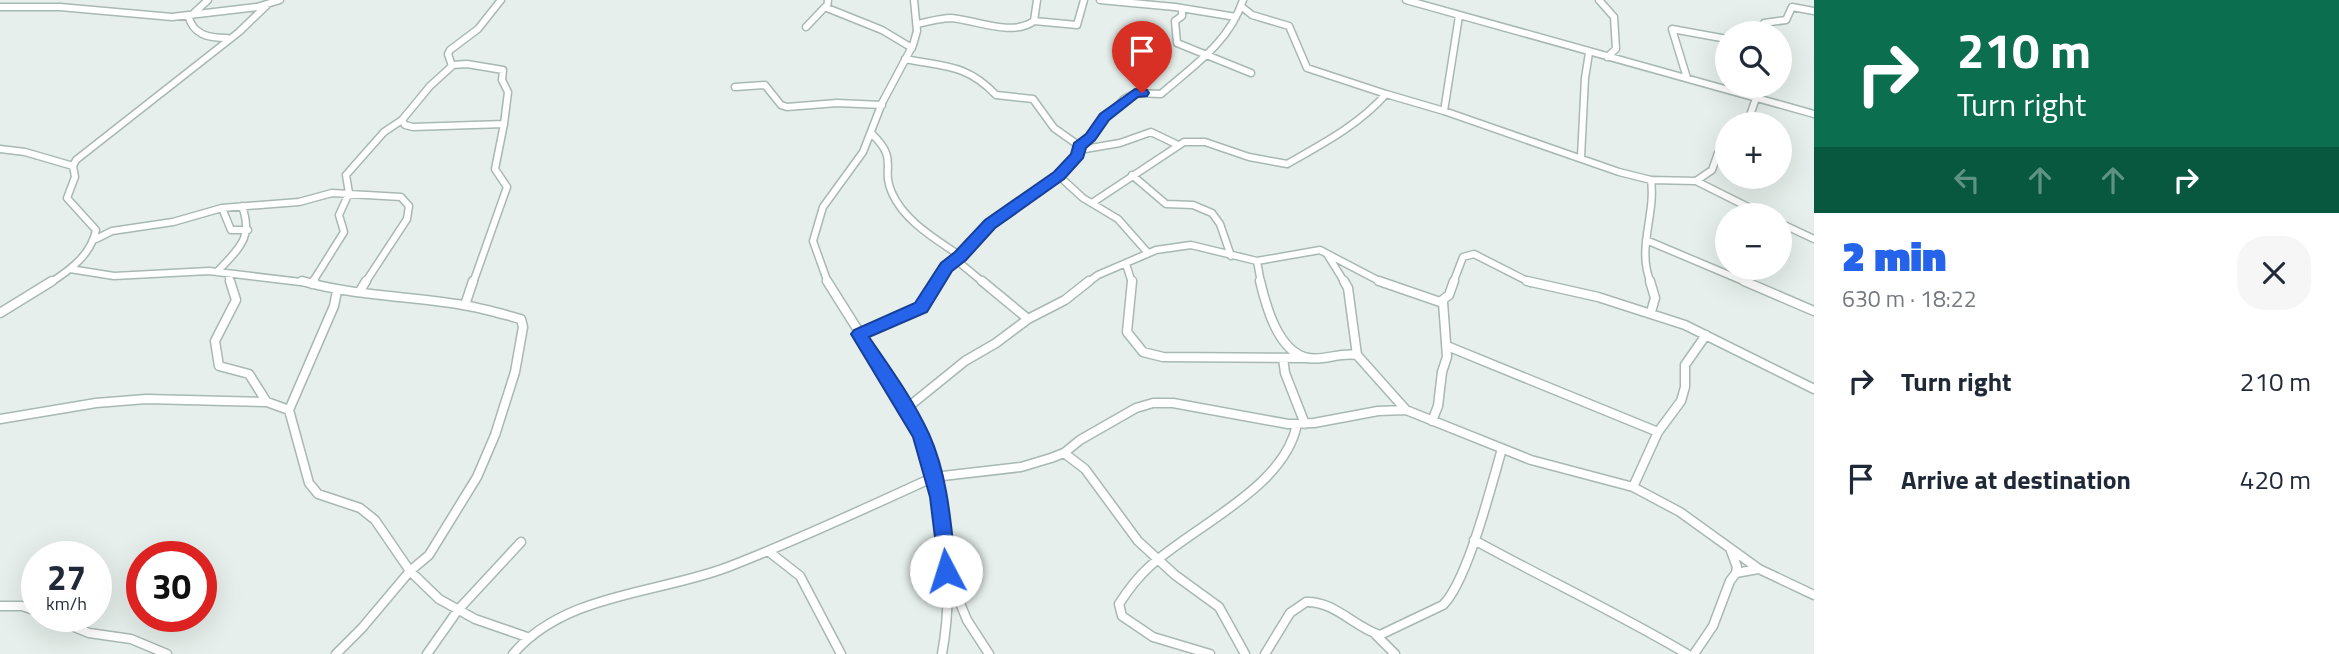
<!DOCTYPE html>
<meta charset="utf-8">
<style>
:root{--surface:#fff;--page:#f6f6f7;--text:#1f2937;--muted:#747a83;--accent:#2563eb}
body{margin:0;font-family:"Titillium Web",sans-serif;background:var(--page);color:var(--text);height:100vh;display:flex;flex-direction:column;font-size:26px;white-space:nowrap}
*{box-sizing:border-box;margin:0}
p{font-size:23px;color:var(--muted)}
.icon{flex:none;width:38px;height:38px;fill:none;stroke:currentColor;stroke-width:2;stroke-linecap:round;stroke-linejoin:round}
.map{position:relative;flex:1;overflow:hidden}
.sheet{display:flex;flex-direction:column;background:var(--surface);width:525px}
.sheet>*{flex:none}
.banner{background:#0b6e4f;color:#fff;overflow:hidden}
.tools{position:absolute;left:1715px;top:21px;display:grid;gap:14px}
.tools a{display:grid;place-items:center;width:77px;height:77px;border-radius:50%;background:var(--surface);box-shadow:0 7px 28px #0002;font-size:35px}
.speed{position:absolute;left:21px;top:541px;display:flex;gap:14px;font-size:35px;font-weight:700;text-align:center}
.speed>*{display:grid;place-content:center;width:91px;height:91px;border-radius:50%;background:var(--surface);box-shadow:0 7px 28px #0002;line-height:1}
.speed small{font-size:18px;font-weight:400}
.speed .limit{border:10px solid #d22;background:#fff;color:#111}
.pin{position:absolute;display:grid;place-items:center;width:60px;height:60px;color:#fff;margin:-72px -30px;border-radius:50% 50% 50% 0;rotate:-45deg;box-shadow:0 0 7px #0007}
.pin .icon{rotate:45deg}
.me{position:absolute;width:77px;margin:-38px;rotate:355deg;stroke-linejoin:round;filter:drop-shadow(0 0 5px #0008)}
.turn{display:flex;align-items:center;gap:24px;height:147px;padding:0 28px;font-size:32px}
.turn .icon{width:91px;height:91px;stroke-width:2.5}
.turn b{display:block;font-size:49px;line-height:60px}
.lanes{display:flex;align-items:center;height:66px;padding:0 28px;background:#0003;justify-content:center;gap:35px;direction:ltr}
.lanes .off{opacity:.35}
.round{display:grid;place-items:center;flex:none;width:74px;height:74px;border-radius:28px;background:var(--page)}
.head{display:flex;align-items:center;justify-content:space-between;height:119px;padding:0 28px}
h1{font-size:42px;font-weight:800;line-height:52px;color:var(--accent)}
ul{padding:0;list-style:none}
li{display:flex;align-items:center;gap:21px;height:98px;padding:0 28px}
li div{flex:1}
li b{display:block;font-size:26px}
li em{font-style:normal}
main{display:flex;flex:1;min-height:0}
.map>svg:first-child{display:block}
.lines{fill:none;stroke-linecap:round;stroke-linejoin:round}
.street-far1-casing{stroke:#a8b8b2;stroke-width:9}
.street-casing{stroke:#a8b8b2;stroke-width:11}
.street-far1{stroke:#fff;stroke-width:6}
.street{stroke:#fff;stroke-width:8}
.route{fill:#2563eb;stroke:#184099;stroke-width:2}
</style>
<main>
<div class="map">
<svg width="1814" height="654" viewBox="0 0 1814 654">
<rect width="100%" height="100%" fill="#e6efeb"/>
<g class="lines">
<defs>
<path id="street-far1" d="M828,0L827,8L882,30L912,48
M1100,0L1175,7L1236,17
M1406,0L1814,114
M1599,0L1614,17L1616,49L1607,57
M0,7H60L172,17L257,7L280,0
M1242,7L1252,15L1289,26L1307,68L1386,94
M1182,10V16L1175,21L1177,43L1251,73
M194,13L208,0
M188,15C193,35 208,38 227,38
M1034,21L1037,0
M917,24C928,22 940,18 951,18C976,20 1012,37 1034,21L1077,25L1084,0
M806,27L825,7
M1757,33L1764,23L1786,20L1792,7L1814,11
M905,59C945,67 967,64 996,95L1033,99L1054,128L1078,145L1079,153L1059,176L990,224L947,267L936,283
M452,65L467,64L503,70L502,80L508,92L504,124
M1687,78L1672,29L1727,39
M735,87L765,85L781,105L787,107L837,103L882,105
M1444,111L1459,16
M1747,124L1756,98
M872,134C900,161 880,167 892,193C905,222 936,239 960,256
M1079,146L1124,99L1136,93L1161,94C1193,66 1229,43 1243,0
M0,149L25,152L73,166
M1079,150L1120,143L1151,132L1178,145
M1581,157L1585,78L1589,53
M1132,175L1166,204L1193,205L1212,213L1220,224L1231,256
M1059,176L1083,198L1118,219L1148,253
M1651,180C1656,215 1636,249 1651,283
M1696,181L1764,215
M1092,203L1184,142H1205L1249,157L1287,164C1322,144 1359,125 1386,94L1444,111L1619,172L1651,180L1696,181L1712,170L1718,153L1727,146
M222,208L231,230H248
M1780,223L1814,239
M96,239L112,231L173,222L222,208L299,202L332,193L401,197L409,206L407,219L365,283
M1646,240L1748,283
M1327,254L1345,283
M955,259L984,283
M1257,261L1261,283
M1126,264L1132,283
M70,269L114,276L209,271L309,283
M217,272C238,249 254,239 242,206
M228,274L231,283
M50,283C70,270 91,255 96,230L67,198L75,177L73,166L76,160L239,32L267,5
M312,283L344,232L339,215L349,193L346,175L384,132L402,120
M473,283L507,187L495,169L504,124L413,127L405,125L402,120L430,86L452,66L448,54L450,50L478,29L501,0
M828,283L813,241L823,207L863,152L882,103L913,45L917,31L914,0
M1087,283L1098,275L1156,250L1191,245L1257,261L1320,250L1383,283
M1453,283L1463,257L1474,254L1531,283"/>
<path id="street" d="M230,281L236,300L215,341L219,366L249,374L266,401
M302,281C354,296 410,296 463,305C482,308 502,314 521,319L523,327L515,372L495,435L477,477L429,555L410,571L362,628L336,654
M982,281L1028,319
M1132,281L1127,332L1143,352L1163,357L1308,358
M1260,281C1266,306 1278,352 1308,358C1324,361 1340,352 1357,355L1406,410
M1344,281L1348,288L1357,355
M1379,281L1440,302L1449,295L1454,281
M1527,281L1598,297L1685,325L1814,389
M1650,281L1655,298L1651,312
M1744,281L1814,311
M312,284L314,281
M337,291L334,306L289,410L309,483L318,494L360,508L375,520L410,571L439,599L475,619L527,637
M360,291L366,281
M465,305L473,281
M0,313L52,281
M859,334L921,307L938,281
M1447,346L1658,432
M1283,358L1285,373L1305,424
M907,408L965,361L996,343L1028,319L1065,300L1089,281
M0,419L96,403L146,399L267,402L289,410
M1432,421L1438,406L1442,372L1447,357L1443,302
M1064,453L1085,469L1138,541L1175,575L1219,607L1245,654
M1633,487L1658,432L1681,401L1685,387V365L1706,335
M1474,540C1545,579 1618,613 1687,654
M768,551L800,576L841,654
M1731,551L1737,567L1736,573
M948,574L967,620L989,654
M0,606H22L37,611
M47,616L89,633L131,639L167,654
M1376,635L1395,654
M427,654L458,610L521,542
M513,654C565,593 657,594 728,567C798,540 866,508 934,477L922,436L907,408L827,281
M942,654C953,594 947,536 934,477L1021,467L1051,458L1064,453L1080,440L1136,408L1153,403H1173L1288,424L1314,423L1378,411L1406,410L1531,460L1633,487L1680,512L1759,569L1814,595
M1210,654L1153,637L1122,616L1119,604C1128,590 1137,578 1149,567C1193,526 1285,488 1297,424
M1265,654L1290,613L1306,602C1335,601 1354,627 1380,635L1443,605C1468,580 1491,486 1502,449
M1694,654L1713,626L1730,581L1736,573L1758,569"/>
</defs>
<use href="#street-far1" class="street-far1-casing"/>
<use href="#street" class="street-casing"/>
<use href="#street-far1" class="street-far1"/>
<use href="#street" class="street"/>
</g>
<path class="route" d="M1135,89L1147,90L1149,93L1147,96L1138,97L1109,120L1095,140L1086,148L1083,158L1064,179L995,228L966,260L952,271L927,312L869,337C890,368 913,399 929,434C948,476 951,525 956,571L953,578L946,580L940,578L930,497L913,437L851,334L854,330L915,303L941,263L955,252L985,220L1054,172L1071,154L1074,143L1086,134L1100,114Z"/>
</svg>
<div class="tools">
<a><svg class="icon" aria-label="search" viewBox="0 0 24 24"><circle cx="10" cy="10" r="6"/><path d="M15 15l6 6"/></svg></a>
<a>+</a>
<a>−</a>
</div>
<div class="speed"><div>27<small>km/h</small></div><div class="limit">30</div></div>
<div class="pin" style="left:1142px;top:93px;background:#d93025"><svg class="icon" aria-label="arrive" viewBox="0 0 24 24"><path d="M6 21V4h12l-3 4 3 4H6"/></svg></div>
<svg class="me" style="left:946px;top:571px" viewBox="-20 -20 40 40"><circle r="19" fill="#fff"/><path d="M0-13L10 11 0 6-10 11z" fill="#2563eb"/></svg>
</div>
<section class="sheet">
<div class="banner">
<div class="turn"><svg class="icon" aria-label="right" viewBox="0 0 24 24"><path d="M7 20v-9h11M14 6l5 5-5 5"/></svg><div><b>210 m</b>Turn right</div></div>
<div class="lanes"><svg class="icon off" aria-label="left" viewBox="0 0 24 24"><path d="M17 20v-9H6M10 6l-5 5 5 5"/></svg><svg class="icon off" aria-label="ahead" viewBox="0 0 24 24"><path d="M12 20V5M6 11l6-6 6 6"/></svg><svg class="icon off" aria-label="ahead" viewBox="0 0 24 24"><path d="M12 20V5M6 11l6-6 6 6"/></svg><svg class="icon" aria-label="right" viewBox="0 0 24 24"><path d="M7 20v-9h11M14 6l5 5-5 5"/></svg></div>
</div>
<div class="head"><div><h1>2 min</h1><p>630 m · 18:22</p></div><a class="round"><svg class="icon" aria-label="close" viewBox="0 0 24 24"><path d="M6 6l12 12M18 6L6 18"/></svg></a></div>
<ul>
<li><svg class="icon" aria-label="right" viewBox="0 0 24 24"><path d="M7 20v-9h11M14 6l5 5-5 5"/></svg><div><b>Turn right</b></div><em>210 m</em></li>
<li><svg class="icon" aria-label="arrive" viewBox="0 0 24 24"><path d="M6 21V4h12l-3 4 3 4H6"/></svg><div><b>Arrive at destination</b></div><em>420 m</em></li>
</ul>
</section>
</main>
